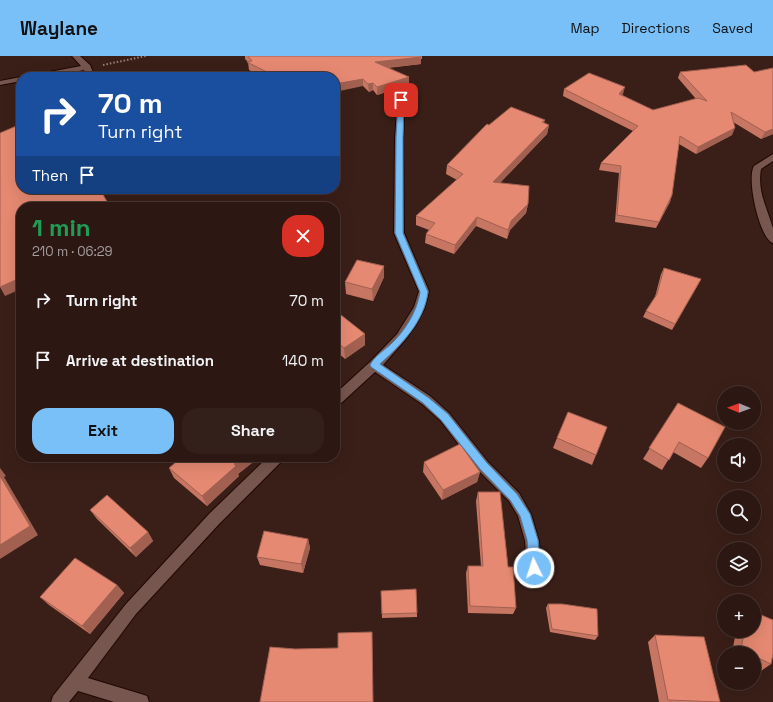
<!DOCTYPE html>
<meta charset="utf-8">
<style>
:root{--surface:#2c1712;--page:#34201b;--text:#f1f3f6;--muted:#a69f9f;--line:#483632;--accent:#79bff8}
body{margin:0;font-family:"Space Grotesk",sans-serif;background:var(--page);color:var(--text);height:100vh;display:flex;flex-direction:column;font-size:15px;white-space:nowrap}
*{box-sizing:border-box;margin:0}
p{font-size:13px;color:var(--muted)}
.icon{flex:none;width:22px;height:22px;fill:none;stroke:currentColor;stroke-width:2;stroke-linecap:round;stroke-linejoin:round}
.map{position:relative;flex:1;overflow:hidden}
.side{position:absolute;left:16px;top:146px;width:324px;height:260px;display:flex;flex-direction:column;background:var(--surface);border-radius:16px;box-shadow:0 4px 16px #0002,0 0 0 1px var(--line)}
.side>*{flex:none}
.top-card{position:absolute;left:16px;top:16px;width:324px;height:122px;border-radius:16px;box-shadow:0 4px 16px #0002,0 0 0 1px var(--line);background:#1a4fa0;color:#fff;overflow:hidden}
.needle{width:26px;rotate:271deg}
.fabs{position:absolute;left:717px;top:330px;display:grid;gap:8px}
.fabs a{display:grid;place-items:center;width:44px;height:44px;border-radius:50%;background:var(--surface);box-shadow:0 4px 16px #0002,0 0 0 1px var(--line);font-size:20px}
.pin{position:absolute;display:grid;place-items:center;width:34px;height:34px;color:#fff;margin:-17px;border-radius:8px;box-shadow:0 2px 6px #0006}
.me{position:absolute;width:44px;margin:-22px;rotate:356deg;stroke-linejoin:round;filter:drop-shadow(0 0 3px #0008)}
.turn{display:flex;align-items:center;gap:14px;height:84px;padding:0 16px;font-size:18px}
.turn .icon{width:52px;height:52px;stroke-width:2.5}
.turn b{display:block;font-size:28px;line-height:34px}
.then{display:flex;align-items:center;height:38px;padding:0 16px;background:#0003;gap:8px;font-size:15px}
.round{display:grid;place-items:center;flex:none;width:42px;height:42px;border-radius:16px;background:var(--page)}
.overview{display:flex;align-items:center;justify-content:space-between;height:68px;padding:0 16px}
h1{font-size:24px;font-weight:700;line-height:30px;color:#1e9e55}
.primary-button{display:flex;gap:8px;margin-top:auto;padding:8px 16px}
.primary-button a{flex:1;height:46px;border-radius:16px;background:var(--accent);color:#111;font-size:16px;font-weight:700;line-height:46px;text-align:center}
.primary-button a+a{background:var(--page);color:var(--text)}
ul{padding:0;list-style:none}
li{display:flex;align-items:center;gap:12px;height:60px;padding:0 16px}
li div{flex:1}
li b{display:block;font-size:15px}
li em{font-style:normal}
header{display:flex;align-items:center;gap:24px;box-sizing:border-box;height:56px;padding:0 20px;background:var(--accent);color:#111}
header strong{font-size:19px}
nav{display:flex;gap:22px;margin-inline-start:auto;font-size:14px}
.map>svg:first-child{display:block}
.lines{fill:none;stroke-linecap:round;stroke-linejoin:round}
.minor-casing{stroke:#200703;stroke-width:2}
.path{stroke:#98817c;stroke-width:2;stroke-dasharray:1.5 2;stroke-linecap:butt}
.minor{fill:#76564e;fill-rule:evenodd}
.wall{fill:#c67662}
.shaded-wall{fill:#a16050}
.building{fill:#e68972;stroke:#a16050}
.route{fill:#79bff8;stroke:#4f7ca1}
</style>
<header>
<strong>Waylane</strong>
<nav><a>Map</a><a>Directions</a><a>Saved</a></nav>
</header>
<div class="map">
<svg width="773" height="646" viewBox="0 0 773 646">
<rect width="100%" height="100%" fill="#3a1f18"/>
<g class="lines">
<defs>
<path id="minor" d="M72,0H80L90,9L95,21H87L84,14L46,21H29L33,19L81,10Z
M21,21V25L0,29V25L21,21H22Z
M398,42H404L405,44L403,82L404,177L429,235L425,251L416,269L405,284L383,309L430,340L449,357L488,406L519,437L531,458L539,485L542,525L540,530L535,532L530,530L528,525L525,485L518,460L509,445L478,414L441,365L422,348L375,316L339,349L335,350V338L371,305L397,278L414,251L419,235L394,177L395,82Z
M773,98V105L761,113C757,135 767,152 773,172C773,176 773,182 773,187C760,184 746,123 754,110Z
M268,401H284L282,405L220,467L136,558L88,622L141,638L147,640L149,646H114L78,635L69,646H51L53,640L126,548L210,457Z"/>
</defs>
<use href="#minor" class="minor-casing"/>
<path class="path" d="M103,9L146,0"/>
<use href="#minor" class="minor"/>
</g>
<path class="wall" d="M245,0H422V3H421V8L388,12L409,29L377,39L373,34L369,36L363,30L335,21H263L249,14L248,6L245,3Z
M680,16L773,78L761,83L733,66L732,79L696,98L679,88L670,146L656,172L615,166L619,117L599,114L601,107L633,75L563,40L564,33L623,38L622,39L653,54L696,43L678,22Z
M545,64L544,67L549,69L547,78L500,127L528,148L526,157L510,174L507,183L476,170L454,198L425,187L426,178L429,174L416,169V160L457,124L446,118L447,109L489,69Z
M384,210V221L373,245L346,238L345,226Z
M664,212L701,223L672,274L643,261L646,255L655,241L661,218Z
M335,263L365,289L345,303L335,294Z
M678,347L708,402L701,412L673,396L662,414L643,403Z
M557,382L596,399L592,409L553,392Z
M206,401H256L257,403L238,418L239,420L207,450L174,422L169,412L200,405Z
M424,406L480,416L477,426L442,444L423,416Z
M478,436L508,511L516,552L513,558L468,557L466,517L468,510H481L476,445Z
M90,454L148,476L153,485L136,501L97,463Z
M308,483L310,492L303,517L260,509L257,501Z
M117,529L124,537L90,578L49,549L40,541Z
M381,535L417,557V561L382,562Z
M548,548L598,580L595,584L550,576L546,552Z
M736,575H754L771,608L761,615L754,612V597H732Z
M655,579L720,646H659L648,586Z"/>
<path class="shaded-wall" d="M421,1V8L375,13V6Z
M409,21V29L377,39V31Z
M363,23V30L335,36V28Z
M373,27V34L369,36L368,28Z
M625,31L623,38L617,44L619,38Z
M549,69L547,78L492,135L493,126Z
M735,72L732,79L696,98L698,91Z
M773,73V78L761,83L765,76Z
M672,139L670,146L656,172L659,166Z
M528,148L526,157L510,174L507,183L508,174L511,165Z
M477,161L476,170L454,198L455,189Z
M384,210V221L373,245L372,233Z
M21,212V233L5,240L0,231L15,215Z
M701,223L698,229L672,274L675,268Z
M365,278V289L345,303L344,292Z
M243,401H256L257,403L238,418L239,420L207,450L202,440L234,408Z
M0,412L6,420L4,421L38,479L0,503Z
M480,416L477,426L442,444L443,434Z
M148,476L153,485L136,501L130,492Z
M308,483L310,492L303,517L301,508Z
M117,529L124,537L90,578L82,570Z"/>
<path class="building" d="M248,0H421V1L375,6L409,21L377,31L373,27L368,28L363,23L335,28V21H277L247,6L252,5Z
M746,9L754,16L773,12V73L765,76L731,56L735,72L698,91L680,80L672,139L659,166L617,159L621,110L601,107L638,70L564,33L589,17L625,31L619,38L653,54L698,42L707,45L680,16Z
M511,51L545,64L542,66L549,69L493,126L529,130L528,148L511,165L508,174L477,161L455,189L426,178L435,167L416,160L463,118L447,109L487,68L489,69Z
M21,68V133H100L110,151H21V212L15,215L20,222L0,231V77Z
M357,204L384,210L372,233L345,226Z
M664,212L701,223L675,268L646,255L657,238Z
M341,259L365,278L344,292L335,284V263Z
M678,347L725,371L708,402L679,386L669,404L649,392Z
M568,356L607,371L596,399L557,382Z
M460,388L480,416L443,434L424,406Z
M182,401H195L200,405L206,401H243L234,408L236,410L202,440L169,412Z
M0,420L30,470L0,489Z
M478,436H500L508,511H513L516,552L470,550L468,510H483Z
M107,439L148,476L130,492L90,454Z
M264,475L308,483L301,508L257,501Z
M75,502L117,529L82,570L40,541Z
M416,533L417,557L382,558L381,535Z
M548,548H562L597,553L598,580L552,573Z
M754,556L773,564V598L771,608L754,600V597H747L741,594L744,575H754Z
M372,576L373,646H260L270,591L295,593L338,592V577Z
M655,579L704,581L720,646L668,644Z"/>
<path class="route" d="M401,42L404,44L403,82V177L428,236C424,266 402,288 380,308L429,342L448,358L487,407L517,438L530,458L538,484L540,512L538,515L534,517L531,515L529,512L527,484L520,460L510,444L480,413L441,364L423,347L371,311L370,309C374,301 383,295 390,289C405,275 417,256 420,236L395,177L396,82L398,44Z"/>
</svg>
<div class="fabs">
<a><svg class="needle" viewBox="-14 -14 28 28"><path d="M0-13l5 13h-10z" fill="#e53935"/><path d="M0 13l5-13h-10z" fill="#a69f9f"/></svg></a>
<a><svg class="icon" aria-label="sound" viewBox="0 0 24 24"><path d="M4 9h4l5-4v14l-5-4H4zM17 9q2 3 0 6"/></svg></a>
<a><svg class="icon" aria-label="search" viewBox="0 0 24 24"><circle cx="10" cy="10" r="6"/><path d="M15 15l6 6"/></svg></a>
<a><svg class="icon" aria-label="layers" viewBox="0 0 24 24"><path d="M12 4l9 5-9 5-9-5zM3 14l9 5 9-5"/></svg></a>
<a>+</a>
<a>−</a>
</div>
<div class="pin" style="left:401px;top:44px;background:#d93025"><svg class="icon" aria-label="arrive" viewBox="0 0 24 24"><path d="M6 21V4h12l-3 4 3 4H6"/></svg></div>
<svg class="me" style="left:534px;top:512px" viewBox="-20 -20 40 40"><circle r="17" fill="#79bff8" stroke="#fff" stroke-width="3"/><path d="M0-11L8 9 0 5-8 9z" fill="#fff"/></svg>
<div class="top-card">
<div class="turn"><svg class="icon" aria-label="right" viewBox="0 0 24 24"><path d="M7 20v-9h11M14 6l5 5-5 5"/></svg><div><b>70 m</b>Turn right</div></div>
<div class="then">Then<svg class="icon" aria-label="arrive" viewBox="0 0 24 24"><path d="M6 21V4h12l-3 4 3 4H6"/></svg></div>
</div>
<section class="side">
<div class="overview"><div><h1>1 min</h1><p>210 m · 06:29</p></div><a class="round" style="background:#d93025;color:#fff"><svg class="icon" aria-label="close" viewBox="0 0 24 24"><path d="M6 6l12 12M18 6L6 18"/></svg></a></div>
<ul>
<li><svg class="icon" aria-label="right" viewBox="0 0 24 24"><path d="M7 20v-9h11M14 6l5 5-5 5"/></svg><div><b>Turn right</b></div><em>70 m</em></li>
<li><svg class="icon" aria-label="arrive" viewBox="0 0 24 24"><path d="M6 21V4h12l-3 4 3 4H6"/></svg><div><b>Arrive at destination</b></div><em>140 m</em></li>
</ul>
<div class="primary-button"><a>Exit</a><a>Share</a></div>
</section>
</div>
